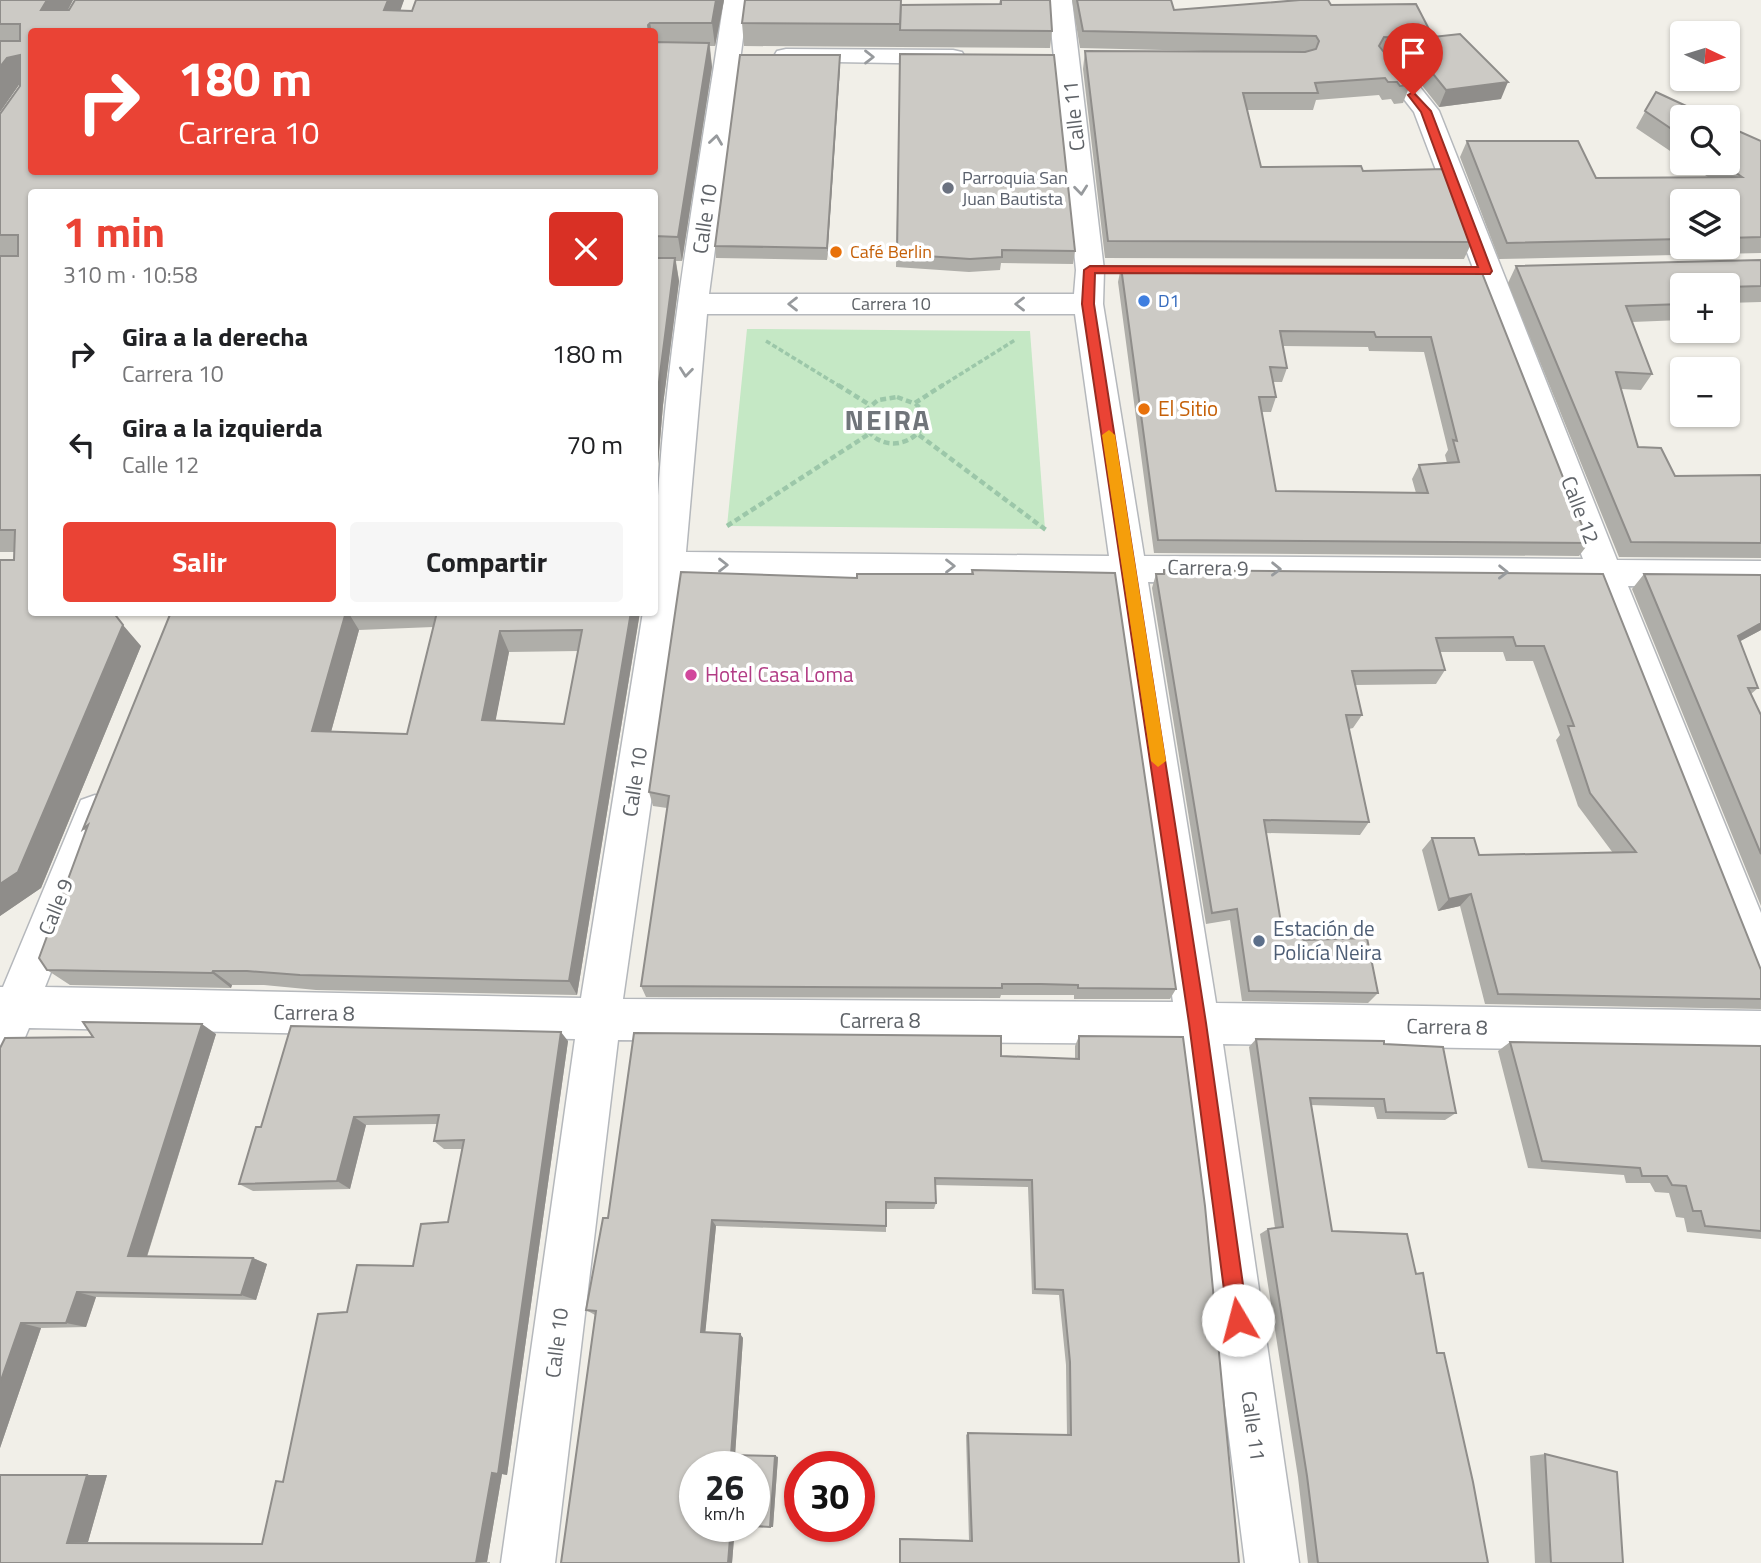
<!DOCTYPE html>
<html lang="es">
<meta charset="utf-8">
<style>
:root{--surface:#fff;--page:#f6f6f6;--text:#202124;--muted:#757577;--accent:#ea4335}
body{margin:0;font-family:"Titillium Web",sans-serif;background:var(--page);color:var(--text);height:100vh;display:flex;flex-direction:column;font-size:26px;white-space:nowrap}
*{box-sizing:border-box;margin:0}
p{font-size:23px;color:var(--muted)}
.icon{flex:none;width:38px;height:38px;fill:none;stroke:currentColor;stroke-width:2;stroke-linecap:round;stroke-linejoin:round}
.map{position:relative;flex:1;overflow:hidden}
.panel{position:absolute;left:28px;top:189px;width:630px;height:427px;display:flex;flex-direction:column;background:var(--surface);border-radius:7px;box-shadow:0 2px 5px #0004}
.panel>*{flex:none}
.hud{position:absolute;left:28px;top:28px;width:630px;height:147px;border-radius:7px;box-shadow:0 2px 5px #0004;background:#ea4335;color:#fff;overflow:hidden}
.needle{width:46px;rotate:94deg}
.controls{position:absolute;left:1670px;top:21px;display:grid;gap:14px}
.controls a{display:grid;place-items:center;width:70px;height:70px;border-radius:7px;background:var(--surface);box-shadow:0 2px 5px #0004;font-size:35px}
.speed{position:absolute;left:679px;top:1451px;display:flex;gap:14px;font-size:35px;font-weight:700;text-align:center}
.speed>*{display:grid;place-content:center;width:91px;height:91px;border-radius:50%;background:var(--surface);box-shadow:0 2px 5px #0004;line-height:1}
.speed small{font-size:18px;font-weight:400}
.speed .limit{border:10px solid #d22;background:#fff;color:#111}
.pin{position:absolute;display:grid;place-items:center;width:60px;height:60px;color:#fff;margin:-72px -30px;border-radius:50% 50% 50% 0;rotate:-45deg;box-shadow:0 0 7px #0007}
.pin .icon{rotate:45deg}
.me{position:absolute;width:77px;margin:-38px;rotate:352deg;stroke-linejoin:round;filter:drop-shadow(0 0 5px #0008)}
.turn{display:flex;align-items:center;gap:24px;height:147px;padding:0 35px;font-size:32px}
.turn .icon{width:91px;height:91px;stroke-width:2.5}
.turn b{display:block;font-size:49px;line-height:60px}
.round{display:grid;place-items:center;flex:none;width:74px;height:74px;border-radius:7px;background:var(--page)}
.headline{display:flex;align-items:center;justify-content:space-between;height:119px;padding:0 35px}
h1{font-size:42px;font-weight:700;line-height:52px;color:var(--accent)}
.button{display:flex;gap:14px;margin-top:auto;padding:14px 35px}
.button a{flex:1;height:80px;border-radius:7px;background:var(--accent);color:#fff;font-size:28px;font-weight:700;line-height:80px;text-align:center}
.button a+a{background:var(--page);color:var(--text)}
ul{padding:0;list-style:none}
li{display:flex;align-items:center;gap:21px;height:91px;padding:0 35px}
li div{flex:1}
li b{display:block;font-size:26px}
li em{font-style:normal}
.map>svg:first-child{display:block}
.green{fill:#c5e8c5}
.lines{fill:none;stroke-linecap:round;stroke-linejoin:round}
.minor-casing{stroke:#b5b8bc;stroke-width:3}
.path-far1{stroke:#9cc7a9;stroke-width:3.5;stroke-dasharray:5 2.5;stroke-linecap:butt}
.path{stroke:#9cc7a9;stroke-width:4.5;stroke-dasharray:6 3.5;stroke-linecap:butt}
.minor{fill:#fff;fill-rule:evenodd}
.wall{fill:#afaea9;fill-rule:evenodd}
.shaded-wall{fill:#8f8d8a}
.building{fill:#cccac5;stroke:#8f8d8a;stroke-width:2;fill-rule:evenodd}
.oneway{stroke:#979a9d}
.route{fill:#ea4335;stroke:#982c22;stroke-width:2}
.slow{fill:#f59e0b}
.worship-dot{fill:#6b7280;stroke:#fff;stroke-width:2.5}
.food-dot{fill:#e8710a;stroke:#fff;stroke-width:2.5}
.shop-dot{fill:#3f7fe0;stroke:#fff;stroke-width:2.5}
.hotel-dot{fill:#d1479c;stroke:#fff;stroke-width:2.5}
.service-dot{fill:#5c6f8a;stroke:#fff;stroke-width:2.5}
.labels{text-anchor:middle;stroke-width:7;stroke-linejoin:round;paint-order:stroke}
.far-worship-label{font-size:18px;fill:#5b616d;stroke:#fff;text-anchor:start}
.far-food-label{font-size:18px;fill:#c56008;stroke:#fff;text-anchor:start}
.far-shop-label{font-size:18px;fill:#366cbe;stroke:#fff;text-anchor:start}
.far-street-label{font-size:18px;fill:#5f6368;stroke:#fff}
.street-label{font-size:21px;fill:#5f6368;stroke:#fff}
.food-label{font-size:21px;fill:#c56008;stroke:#fff;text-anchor:start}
.hotel-label{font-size:21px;fill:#b23c85;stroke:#fff;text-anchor:start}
.service-label{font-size:21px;fill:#4e5e75;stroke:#fff;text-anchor:start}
.district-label{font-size:28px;font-weight:bold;letter-spacing:2px;fill:#70757a;stroke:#fff}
</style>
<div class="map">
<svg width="1761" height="1563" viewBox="0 0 1761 1563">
<rect width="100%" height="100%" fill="#f1efe8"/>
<path class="green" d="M747,329L1030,331L1045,529L727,526Z"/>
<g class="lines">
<defs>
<path id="minor" d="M724,0H748L709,294H1074L1076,270L1048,0H1072L1104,270L1103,304L1144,556L1583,559L1414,112L1375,62L1378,57H1396L1439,111L1617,560L1761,561V587L1628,586L1761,913V985L1746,979L1740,965L1593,586L1148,582L1216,1003L1761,1011V1053L1223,1044L1299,1563H1245L1179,1044L618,1040L555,1563H501L575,1039L29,1028L15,1061L0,1067V987H3L81,800L95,795L109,800L115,812L45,987L581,998L643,612H654C654,407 694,203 724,0ZM707,314H1075L1109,556L686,552ZM683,578L1113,582L1173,1002L623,999Z
M786,49L953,50L962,52L965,57L962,62L953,64L777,61L774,56L777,51Z"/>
</defs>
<use href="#minor" class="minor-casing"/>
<path class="path-far1" d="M766,341L841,387
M940,387L1015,340"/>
<path class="path" d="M838,385L870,405
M897,397L916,404L925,414C925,437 898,451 877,439C873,436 868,431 864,427V412L878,400Z
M915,403L943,385
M919,435L1046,530
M727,526L869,434"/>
<use href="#minor" class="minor"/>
</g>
<path class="wall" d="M0,0H73L68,10L404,0L400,10L412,11L416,0H724L715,46H710L712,67L682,261H676L679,281L663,405L654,511V192H32V612L141,646L41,888L0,916V560H14V552H0V114L20,86V83L0,112ZM32,32H654V172H32Z
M1000,0H1050L1052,31L1050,48L900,47V31V47L744,46L742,23L901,9L999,4Z
M1072,0H1171L1174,10L1331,5L1433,37L1501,99L1439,107L1398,55H1385L1410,85L1403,103L1394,104L1391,99L1382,100L1379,95L1316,100L1313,110H1247L1261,167L1363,171L1472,242L1464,259L1105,258L1083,69L1085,51L1245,52L1080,48Z
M900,54L1075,251L1073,264L1001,263L1000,270L969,272L896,267Z
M840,55V67L827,260L716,258L715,246Z
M1656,92L1682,117V159L1636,128Z
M1467,141L1596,178L1708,177L1687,163H1727L1761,141V253L1499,259L1460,157ZM1682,201H1727V247H1682Z
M1761,260V302L1727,303V285H1682V320L1632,322L1652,374L1641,390L1621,389L1638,447L1675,476L1761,475V558L1619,557L1508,283L1516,266Z
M1121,267L1480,268L1589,543L1579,556L1154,553L1118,282ZM1283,346L1368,347L1369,351L1424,352L1448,450L1445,455L1447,463L1419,465L1412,479L1416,493L1276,491L1262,412H1271L1276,397L1273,382H1282L1287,368Z
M972,570L1176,989L1170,999H1074V995H1001L1000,998L646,997L641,986L667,808L653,806L649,792L857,578L971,574Z
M1164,570L1603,574L1761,970V1009L1485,1004L1460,906L1438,911L1422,850L1432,838L1479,855L1613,853L1578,806L1556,740L1560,735L1533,661H1506L1503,652H1440L1445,670L1436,684L1355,685L1362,715L1353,728L1349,729L1369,822L1360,835L1266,833L1281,923L1378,993L1368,1003L1242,1001L1230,920L1206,924L1152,588L1156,574H1163Z
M1644,574L1761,575V630L1740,641L1758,688L1751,694L1761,715V906L1632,589Z
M171,612H640L577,995L316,990L264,985H232L231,988L70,985L47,970L86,831L83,829ZM433,627L407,734L331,732L359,630ZM578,651L564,724L495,721L509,652Z
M216,1034L147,1257L253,1258L267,1264L256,1300L96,1297L86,1327L41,1328L0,1448V1048L93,1037Z
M1079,1036L1239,1563H899L900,1538L969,1540L966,1435L968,1433L1067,1435L1066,1365L1059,1295L1032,1294L1028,1187L935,1185L936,1203L934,1209H886V1232L716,1226L705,1332L740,1334L743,1338L735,1455L775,1456L778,1457L773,1527L695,1466L735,1526L732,1563H561L595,1315L586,1310L608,1218L1001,1056L1075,1059V1046Z
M1256,1039L1384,1044L1456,1113L1445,1120L1377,1119L1374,1107L1311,1105L1332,1231L1416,1274L1437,1353L1488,1563H1308L1298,1477L1260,1234L1268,1229L1275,1228L1249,1047Z
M568,1041L507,1475L502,1474L487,1562H490V1563H0L107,1475L88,1542L262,1543L283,1481L347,1312L413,1266L448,1222L462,1149H444L434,1141L437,1124L366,1125L350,1189L253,1191L239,1184L261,1127Z
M1510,1042L1761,1046V1239L1687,1232L1684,1218L1676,1217L1669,1193L1655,1192L1650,1183H1626L1624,1175L1528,1168L1498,1051Z
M1545,1454L1623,1563H1535L1530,1456Z"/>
<path class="shaded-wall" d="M47,0H73L56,32L41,10Z
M388,0H404L393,32L384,10Z
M716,0H724L715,46L712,23Z
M650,23L652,32H649L648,25Z
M709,43L712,67L682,261L678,237Z
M20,55L21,82L0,112V67L7,58Z
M840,55V67L827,260V248Z
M1508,82L1501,99L1439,107L1446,90Z
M675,258L679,281L663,405L654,511V432L659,382Z
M346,612H348L359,630L326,750L312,731Z
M631,612H640L577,995L569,981Z
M1761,623V630L1724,650L1738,636Z
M123,625L141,646L41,888L0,916V884Z
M500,631L509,652L492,739L482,720Z
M1471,894L1460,906L1438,911L1449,899Z
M213,971L232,985L231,988L212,973Z
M202,1024L216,1034L145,1262L128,1256Z
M561,1032L568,1041L507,1475L502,1474L487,1562L476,1563Z
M354,1117L366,1125L350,1189L337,1181Z
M712,1220L716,1226L705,1336L701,1332Z
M253,1258L267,1264L256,1300L241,1295Z
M77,1292L96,1297L86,1327L66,1323Z
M21,1323L41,1328L0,1448V1383Z
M740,1334L743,1338L735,1456L731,1455Z
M775,1456L778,1457L773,1527H770Z
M87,1475H107L88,1542L67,1543Z
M731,1526H735L732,1563H728Z"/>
<path class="building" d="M0,0H47L41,10H69L75,0H388L384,10L412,11L416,0H716L712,23H650L648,25L649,32H32V172H654V42L709,43L678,237L654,236V192H32V612H113L123,625L18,872L0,884V560H14L15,530H0V256H18V235H0V114L20,86V55L7,58L0,67V41H20V24H0Z
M745,0H901L900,24L742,23Z
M1001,0H1050L1052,31L900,30L901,5L1001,4Z
M1077,0H1171L1174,10L1300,0H1328L1331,5L1416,4L1433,37L1460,34L1508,82L1446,90L1404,38L1384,37L1379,46L1410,85L1400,86L1397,82H1388L1385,78L1315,83L1318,93H1243L1261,167L1361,166L1363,171L1445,169L1472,242L1108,241L1085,51L1305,52L1316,49L1319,41L1316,36L1083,31Z
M900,54L1054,55L1075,251L1002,250V257L970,259L897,254Z
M740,55H840L827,248L715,246Z
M1656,92L1710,117H1682V136L1645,111Z
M1727,126L1761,141V237L1727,238V201H1682V239L1507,243L1467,141H1578L1596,178L1742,177L1722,163H1727Z
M654,258H675L659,382L654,432Z
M1761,260V286L1727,287V285H1682V304L1626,306L1652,374L1616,372L1638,447L1661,448L1675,476L1761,475V543L1631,542L1516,266Z
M1121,267L1480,268L1589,543L1158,540ZM1280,331L1374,332L1376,337H1431L1457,441L1453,440L1459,462L1419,465L1428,493L1276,491L1259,397H1276L1270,367L1287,368Z
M972,570L1115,573L1176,989L1078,988V985L1041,984H1002V988L641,986L669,796L649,792L681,572L857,578V574H973Z
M1164,570L1603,574L1761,970V999L1498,994L1471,894L1449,899L1432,838H1474L1479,855L1636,852L1590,793L1568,726H1574L1544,646H1516L1513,637L1436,638L1445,670L1352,671L1362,715H1346L1369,822L1264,820L1281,923L1304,940L1367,938L1378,993L1249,991L1237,909L1212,913L1156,574H1164Z
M1644,574L1761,575V623L1738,636L1758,688H1748L1761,715V854Z
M171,612H346L312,731L407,734L437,612H631L569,981L300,975L247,971H213L212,973L47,970L39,958L88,825L83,829ZM582,630L564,724L482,720L500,631Z
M83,1022L202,1024L128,1256L253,1258L241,1295L77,1292L66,1323H21L0,1383V1048L5,1038L93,1037Z
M291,1026L561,1032L498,1474L492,1473L476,1563H0V1475H87L67,1543L262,1544L276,1481L283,1482L318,1314L347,1312L357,1265L413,1266L421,1224L448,1222L464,1140L434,1141L439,1115L354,1117L337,1181L239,1184L256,1127H261Z
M634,1033L1001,1036V1056L1079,1059V1036L1183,1037L1205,1206L1239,1563H900V1539L972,1541L968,1433L1071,1435L1070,1362L1063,1290L1035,1289L1032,1180L935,1178L936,1203L886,1202V1226L712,1220L701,1332L740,1334L731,1455L775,1456L770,1527L754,1526V1466H695V1526H731L728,1563H561L596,1311L586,1310L603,1218H608Z
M1256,1039L1384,1041V1044L1443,1047L1456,1113L1386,1112L1384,1099L1310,1098L1332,1231L1407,1234L1416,1274L1423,1273L1437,1353H1444L1473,1482L1488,1563H1318L1307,1476L1268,1229L1283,1227Z
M1510,1042L1761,1046V1231L1705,1226L1701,1211H1693L1686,1186L1672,1185L1667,1176H1642L1640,1168L1542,1161Z
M1545,1454L1617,1472L1623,1563H1551Z"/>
<defs><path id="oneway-chevron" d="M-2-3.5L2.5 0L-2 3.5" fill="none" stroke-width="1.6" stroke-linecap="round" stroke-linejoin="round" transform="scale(1.75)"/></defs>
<g class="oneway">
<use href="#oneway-chevron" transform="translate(869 57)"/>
<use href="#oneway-chevron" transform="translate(716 140) rotate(-82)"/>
<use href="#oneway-chevron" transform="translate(1081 190) rotate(84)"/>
<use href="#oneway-chevron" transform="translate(793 304) rotate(180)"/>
<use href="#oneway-chevron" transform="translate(1020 304) rotate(180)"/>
<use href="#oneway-chevron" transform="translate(686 372) rotate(96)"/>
<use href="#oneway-chevron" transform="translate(723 565)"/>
<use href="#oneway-chevron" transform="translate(950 566)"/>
<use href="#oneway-chevron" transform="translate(1276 569) rotate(1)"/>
<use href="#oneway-chevron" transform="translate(1503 572) rotate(1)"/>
</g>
<path class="route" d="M1413,92L1431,111L1492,271L1490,274L1095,273L1094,304L1206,1023L1248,1320L1245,1327L1238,1330L1231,1327L1228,1320L1189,1023L1082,304L1084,270L1090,266L1478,267L1421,112L1408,95Z"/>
<path class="slow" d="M1109,430L1115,435L1166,761L1158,767L1151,761L1102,435Z"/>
<circle class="worship-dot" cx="948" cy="188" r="7"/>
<g class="food-dot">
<circle cx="836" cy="252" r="7"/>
<circle cx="1144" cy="409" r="7"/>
</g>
<circle class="shop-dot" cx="1144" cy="301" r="7"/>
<circle class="hotel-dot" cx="691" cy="675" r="7"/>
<circle class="service-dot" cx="1259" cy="941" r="7"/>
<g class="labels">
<g class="far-worship-label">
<text x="962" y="184">Parroquia San<tspan x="962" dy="21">Juan Bautista</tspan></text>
</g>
<g class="far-food-label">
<text x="850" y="258">Café Berlin</text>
</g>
<g class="far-shop-label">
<text x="1158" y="307">D1</text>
</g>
<g class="far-street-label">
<text x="891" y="310">Carrera 10</text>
</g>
<g class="street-label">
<text transform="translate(1074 116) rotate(-96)" y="7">Calle 11</text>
<text transform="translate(705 219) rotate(-82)" y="7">Calle 10</text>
<text transform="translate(1580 510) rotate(69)" y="7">Calle 12</text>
<text transform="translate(1208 568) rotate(1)" y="7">Carrera 9</text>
<text transform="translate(635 782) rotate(-81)" y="7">Calle 10</text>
<text transform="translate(56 907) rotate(-68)" y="7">Calle 9</text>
<text transform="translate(314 1013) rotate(1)" y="7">Carrera 8</text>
<text x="880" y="1028">Carrera 8</text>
<text transform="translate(1447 1027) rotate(1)" y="7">Carrera 8</text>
<text transform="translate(557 1343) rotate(-83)" y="7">Calle 10</text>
<text transform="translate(1253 1426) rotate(82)" y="7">Calle 11</text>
</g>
<g class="food-label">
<text x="1158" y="416">El Sitio</text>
</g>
<g class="hotel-label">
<text x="705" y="682">Hotel Casa Loma</text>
</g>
<g class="service-label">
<text x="1273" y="936">Estación de<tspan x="1273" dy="24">Policía Neira</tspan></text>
</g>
<g class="district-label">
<text x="888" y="430">NEIRA</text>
</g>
</g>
</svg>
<div class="controls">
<a><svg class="needle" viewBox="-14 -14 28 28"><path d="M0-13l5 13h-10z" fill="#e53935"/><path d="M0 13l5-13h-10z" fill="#757577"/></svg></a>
<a><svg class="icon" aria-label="search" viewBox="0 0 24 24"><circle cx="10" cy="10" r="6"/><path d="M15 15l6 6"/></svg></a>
<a><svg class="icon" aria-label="layers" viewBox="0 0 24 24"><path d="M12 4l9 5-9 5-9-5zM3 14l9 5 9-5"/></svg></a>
<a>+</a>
<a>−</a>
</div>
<div class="speed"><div>26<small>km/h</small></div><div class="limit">30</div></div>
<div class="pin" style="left:1413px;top:95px;background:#d93025"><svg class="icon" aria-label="arrive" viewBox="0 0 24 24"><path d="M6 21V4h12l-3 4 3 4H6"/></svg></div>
<svg class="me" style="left:1238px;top:1320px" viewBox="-20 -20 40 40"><circle r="19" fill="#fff"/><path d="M0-13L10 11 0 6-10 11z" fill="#ea4335"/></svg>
<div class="hud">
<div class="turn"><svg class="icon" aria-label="right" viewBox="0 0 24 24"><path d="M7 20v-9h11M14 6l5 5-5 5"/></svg><div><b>180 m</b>Carrera 10</div></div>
</div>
<section class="panel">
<div class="headline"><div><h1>1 min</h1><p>310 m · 10:58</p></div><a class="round" style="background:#d93025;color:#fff"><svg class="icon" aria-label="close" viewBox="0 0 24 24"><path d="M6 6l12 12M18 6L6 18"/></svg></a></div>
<ul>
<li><svg class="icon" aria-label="right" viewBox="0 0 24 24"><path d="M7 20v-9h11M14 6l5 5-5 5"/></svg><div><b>Gira a la derecha</b><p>Carrera 10</p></div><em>180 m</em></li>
<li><svg class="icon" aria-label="left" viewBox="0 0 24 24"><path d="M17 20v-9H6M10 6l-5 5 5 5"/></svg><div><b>Gira a la izquierda</b><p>Calle 12</p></div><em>70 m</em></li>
</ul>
<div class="button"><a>Salir</a><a>Compartir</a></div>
</section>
</div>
